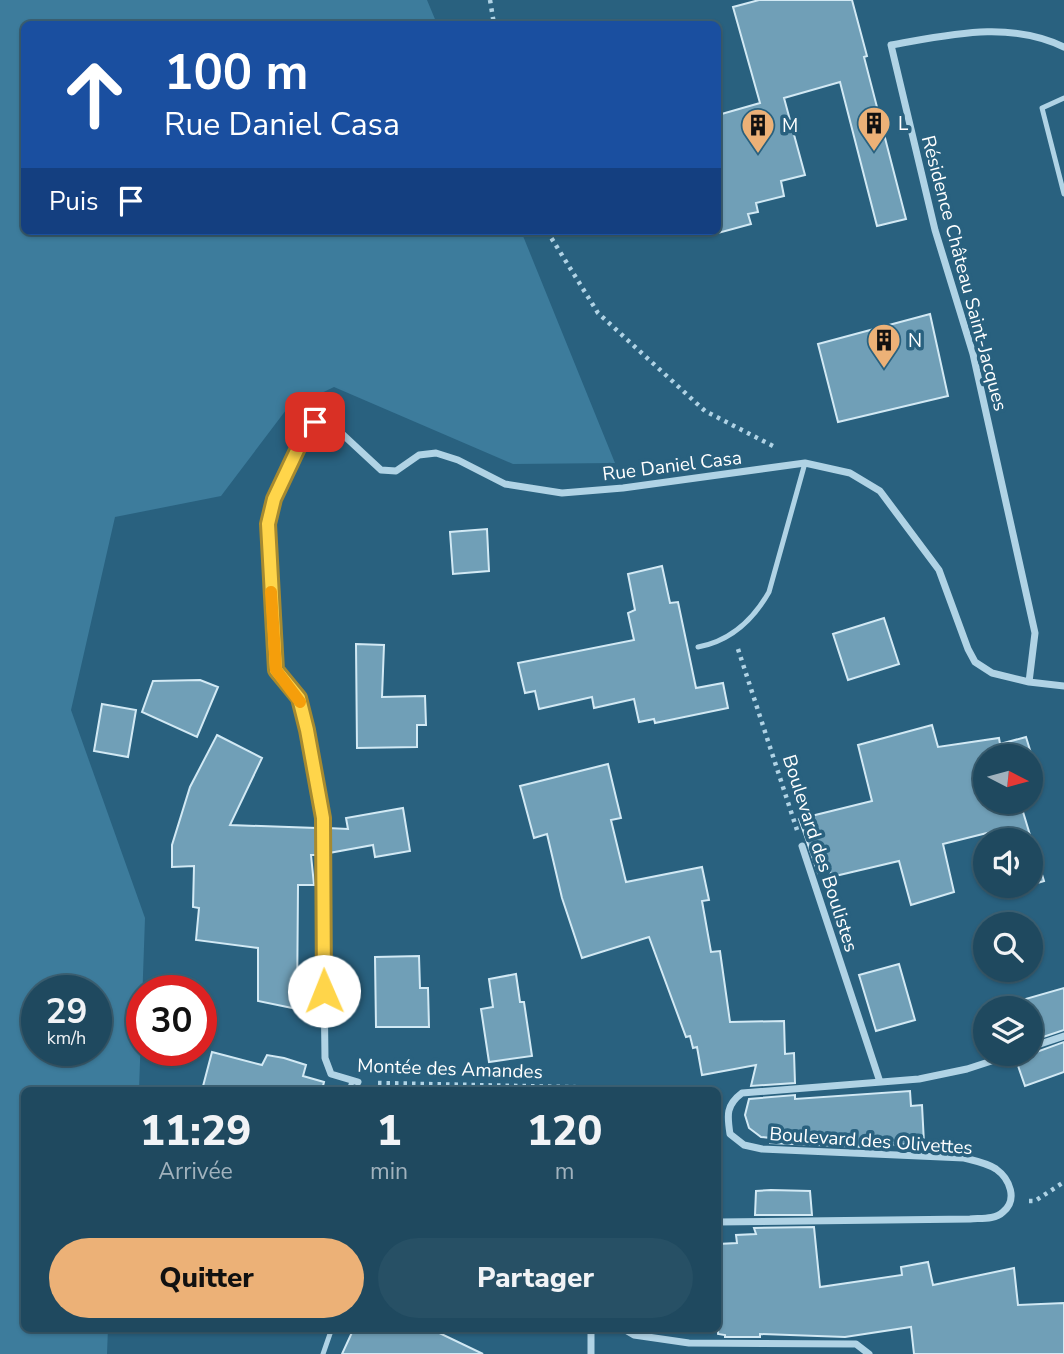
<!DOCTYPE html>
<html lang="fr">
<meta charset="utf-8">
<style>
:root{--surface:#1f495f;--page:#275065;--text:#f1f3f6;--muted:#a1b2bd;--line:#3c6174;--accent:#ecb177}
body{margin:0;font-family:"Nunito Sans",sans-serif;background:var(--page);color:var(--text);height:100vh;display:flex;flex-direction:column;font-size:26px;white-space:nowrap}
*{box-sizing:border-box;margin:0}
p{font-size:23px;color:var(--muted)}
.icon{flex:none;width:38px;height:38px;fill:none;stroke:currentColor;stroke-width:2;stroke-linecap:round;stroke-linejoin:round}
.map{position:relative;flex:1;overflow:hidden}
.panel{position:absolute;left:21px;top:1087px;width:700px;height:245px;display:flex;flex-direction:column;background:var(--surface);border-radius:10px;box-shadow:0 2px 5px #0004,0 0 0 2px var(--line)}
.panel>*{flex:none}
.top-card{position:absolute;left:21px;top:21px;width:700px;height:214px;border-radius:10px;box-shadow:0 2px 5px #0004,0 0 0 2px var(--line);background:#1a4fa0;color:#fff;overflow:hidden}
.needle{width:46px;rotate:96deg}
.fabs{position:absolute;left:973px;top:744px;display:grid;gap:14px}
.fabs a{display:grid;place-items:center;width:70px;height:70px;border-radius:50%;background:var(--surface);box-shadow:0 2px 5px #0004,0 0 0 2px var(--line);font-size:35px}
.speed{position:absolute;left:21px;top:975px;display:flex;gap:14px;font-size:35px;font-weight:700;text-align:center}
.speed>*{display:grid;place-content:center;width:91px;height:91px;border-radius:50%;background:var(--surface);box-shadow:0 2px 5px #0004,0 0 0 2px var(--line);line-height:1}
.speed small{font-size:18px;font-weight:400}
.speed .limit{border:10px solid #d22;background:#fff;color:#111}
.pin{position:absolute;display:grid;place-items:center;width:60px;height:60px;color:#fff;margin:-30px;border-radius:14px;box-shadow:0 4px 10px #0006}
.me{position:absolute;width:77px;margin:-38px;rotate:359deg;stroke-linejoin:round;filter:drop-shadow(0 0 5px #0008)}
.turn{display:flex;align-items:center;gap:24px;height:147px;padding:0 28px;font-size:32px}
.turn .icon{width:91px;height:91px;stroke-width:2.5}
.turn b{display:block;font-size:49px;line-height:60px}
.then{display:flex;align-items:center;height:66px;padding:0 28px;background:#0003;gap:14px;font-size:26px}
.eta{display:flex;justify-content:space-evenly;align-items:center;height:119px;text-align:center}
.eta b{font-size:42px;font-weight:800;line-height:49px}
.primary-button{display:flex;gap:14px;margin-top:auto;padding:14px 28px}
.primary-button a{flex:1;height:80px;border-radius:42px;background:var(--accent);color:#111;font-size:28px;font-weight:800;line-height:80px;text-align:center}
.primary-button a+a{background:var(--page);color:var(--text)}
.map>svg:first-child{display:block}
.green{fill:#3d7c9c;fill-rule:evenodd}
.building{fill:#709fb7;stroke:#d2e9f4;stroke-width:2}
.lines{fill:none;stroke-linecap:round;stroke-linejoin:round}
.path{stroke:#b0d3e5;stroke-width:4.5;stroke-dasharray:3.5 5;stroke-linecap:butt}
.service{stroke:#b0d3e5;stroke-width:5}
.minor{stroke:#b0d3e5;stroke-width:7}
.route-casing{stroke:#a68a30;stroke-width:18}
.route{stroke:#ffd54a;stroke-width:12}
.slow{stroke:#f59e0b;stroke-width:12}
.labels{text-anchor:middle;stroke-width:7;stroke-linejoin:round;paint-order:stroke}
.poi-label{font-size:19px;fill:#fff;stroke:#29617f;text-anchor:start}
.street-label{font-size:19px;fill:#fff;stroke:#29617f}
</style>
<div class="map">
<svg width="1064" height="1354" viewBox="0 0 1064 1354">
<rect width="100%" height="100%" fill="#29617f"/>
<path class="green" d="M0,0H427L437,24H24V231H521L615,463L513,464L334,387L286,410L221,496L115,517L71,710L145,918L139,1090H24V1328H108L107,1354H0ZM37,990H96V1050H37Z"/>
<path class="building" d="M759,0H852L867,56L864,57L906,219L877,226L840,82L784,98L805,175L781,181L784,196L756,203L758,212L748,214L751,224L718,233V115L760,103L733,7Z
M930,314L948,396L838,422L818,344Z
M487,529L489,571L453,574L450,532Z
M662,566L670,603L678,602L696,688L723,683L728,708L655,723L654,719L639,722L634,699L594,708L592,697L539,709L535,691L525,693L518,663L634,640L628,613L635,610L628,574Z
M884,618L899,664L848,680L833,634Z
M356,644L384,645L382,697L425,696L426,725H417V747L357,748Z
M200,680L218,687L197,737L142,712L153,681Z
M102,704L136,710L128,757L94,751Z
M932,725L938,747L999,738L1000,744L1026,737L1041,786L1034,789L1035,794L1031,795V756H985V802H1020L1044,881L1031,885V840H1006L1003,829L943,844L954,892L911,905L899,861L831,877L830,870L818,873L799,819L872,801L858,745Z
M217,735L262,758L230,825L316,828V855H311L314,885H298L297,1009L258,1001V948L196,940L199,908L193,907L194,866L172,867V845L190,787Z
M608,764L621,818L611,820L626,882L702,867L709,900L702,901L711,952L720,951L730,1022L784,1021L785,1054L794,1053L795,1083L751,1086L756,1065L702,1075L697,1047L693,1048L690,1036L686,1037L649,937L582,958L562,898L547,834L534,838L520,786Z
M403,808L410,851L375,857L373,845L329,853L328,828L348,829L346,818Z
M419,956L420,988H428L429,1027H376L375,957Z
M899,964L915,1020L876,1031L859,975Z
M516,974L520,1002H524L532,1056L489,1062L481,1009L493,1007L489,979Z
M1064,988V1030L1031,1041V1008L998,1007Z
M1064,1042V1072L1025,1086L1016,1060L1019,1054H1031Z
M212,1052L262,1065L267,1055L284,1058L306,1065L303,1076L324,1082L322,1090H202Z
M910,1091L911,1106L922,1105L924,1143L864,1147L770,1143V1138L761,1137L749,1128L745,1115L749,1099L795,1095V1099Z
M771,1190L810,1191L812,1215H755L756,1191Z
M814,1227L820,1287L902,1275L901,1267L928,1262L933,1285L1014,1268L1018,1305L1064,1303V1354H914L911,1327L845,1337L760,1334V1337H725V1335L718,1334V1244L737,1243L736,1235L756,1234L754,1228Z
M354,1328H429L483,1354H342Z"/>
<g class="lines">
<path class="path" d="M490,0L494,24
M547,231L598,313L705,411L773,446
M738,649L797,830
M378,1083L710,1090
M1029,1201H1035L1064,1182"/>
<path class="service" d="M1064,98L1042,108L1064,194
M698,647C730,641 753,620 769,592L805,463
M349,1090L352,1082
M323,1354L332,1328"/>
<path class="minor" d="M1029,682L1035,633L973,354L935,230L891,45C949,35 1008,20 1064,47
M802,846L880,1082
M1031,1047L1064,1036
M358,1082L331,1074L325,1058L322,818L307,730L299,698L276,670L268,524L274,499L308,427L315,423H326L339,431L381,470L396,471L419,455L436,453L458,460L505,484L562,493L623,488L805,463L850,473L880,491L939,570L968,649L975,662L992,673L1029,682L1064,686
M718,1222L970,1219C980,1218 995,1220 1003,1212C1018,1200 1010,1179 996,1169C987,1163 976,1161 964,1158L762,1149L744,1145L730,1134C727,1115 726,1105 742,1093L919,1079L967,1069L1013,1054
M622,1328L634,1335L689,1343L856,1344L869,1354
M591,1354V1328"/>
</g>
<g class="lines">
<defs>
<path id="route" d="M315,422L308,427L274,499L268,524L276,670L299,698L307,730L323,818L324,991"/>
</defs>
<use href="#route" class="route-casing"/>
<use href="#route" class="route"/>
<path class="slow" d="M271,592L276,670L300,702"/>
</g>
<defs>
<symbol id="building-pin" viewBox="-11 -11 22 30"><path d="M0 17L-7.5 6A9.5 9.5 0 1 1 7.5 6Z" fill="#ecb177" stroke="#29617f"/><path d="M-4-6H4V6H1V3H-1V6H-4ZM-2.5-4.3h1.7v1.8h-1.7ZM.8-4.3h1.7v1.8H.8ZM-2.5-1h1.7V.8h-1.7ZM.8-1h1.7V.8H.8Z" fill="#111"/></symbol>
</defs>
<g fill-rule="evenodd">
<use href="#building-pin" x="855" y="104" width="38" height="52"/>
<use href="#building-pin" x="739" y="106" width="38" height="52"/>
<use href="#building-pin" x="865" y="321" width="38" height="52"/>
</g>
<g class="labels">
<g class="poi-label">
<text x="898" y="130">L</text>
<text x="782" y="132">M</text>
<text x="908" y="347">N</text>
</g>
<g class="street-label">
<text transform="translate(965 273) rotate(75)" y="7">Résidence Château Saint-Jacques</text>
<text transform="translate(672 465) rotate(-7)" y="7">Rue Daniel Casa</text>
<text transform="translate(821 853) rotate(72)" y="7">Boulevard des Boulistes</text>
<text transform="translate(450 1068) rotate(2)" y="7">Montée des Amandes</text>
<text transform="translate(871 1140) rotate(4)" y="7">Boulevard des Olivettes</text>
</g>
</g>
</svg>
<div class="fabs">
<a><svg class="needle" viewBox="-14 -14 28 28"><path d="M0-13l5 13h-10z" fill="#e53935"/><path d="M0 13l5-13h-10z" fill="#a1b2bd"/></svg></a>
<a><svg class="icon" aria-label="sound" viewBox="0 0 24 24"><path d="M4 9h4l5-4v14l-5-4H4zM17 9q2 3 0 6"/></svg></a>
<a><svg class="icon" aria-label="search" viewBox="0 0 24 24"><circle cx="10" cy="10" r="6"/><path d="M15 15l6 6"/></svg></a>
<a><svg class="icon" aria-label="layers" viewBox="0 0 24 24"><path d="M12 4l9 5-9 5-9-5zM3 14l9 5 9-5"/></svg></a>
</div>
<div class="speed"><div>29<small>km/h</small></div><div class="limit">30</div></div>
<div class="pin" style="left:315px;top:422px;background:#d93025"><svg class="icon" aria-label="arrive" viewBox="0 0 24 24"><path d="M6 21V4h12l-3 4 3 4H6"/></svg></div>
<svg class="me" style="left:324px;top:991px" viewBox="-20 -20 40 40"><circle r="19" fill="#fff"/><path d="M0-13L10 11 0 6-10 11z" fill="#ffd54a"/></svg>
<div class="top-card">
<div class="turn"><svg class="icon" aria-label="ahead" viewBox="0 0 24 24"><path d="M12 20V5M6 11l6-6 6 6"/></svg><div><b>100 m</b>Rue Daniel Casa</div></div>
<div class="then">Puis<svg class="icon" aria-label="arrive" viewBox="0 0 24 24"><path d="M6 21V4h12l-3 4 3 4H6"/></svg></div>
</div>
<section class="panel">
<div class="eta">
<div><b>11:29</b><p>Arrivée</p></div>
<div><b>1</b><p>min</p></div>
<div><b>120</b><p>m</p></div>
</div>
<div class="primary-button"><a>Quitter</a><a>Partager</a></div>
</section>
</div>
